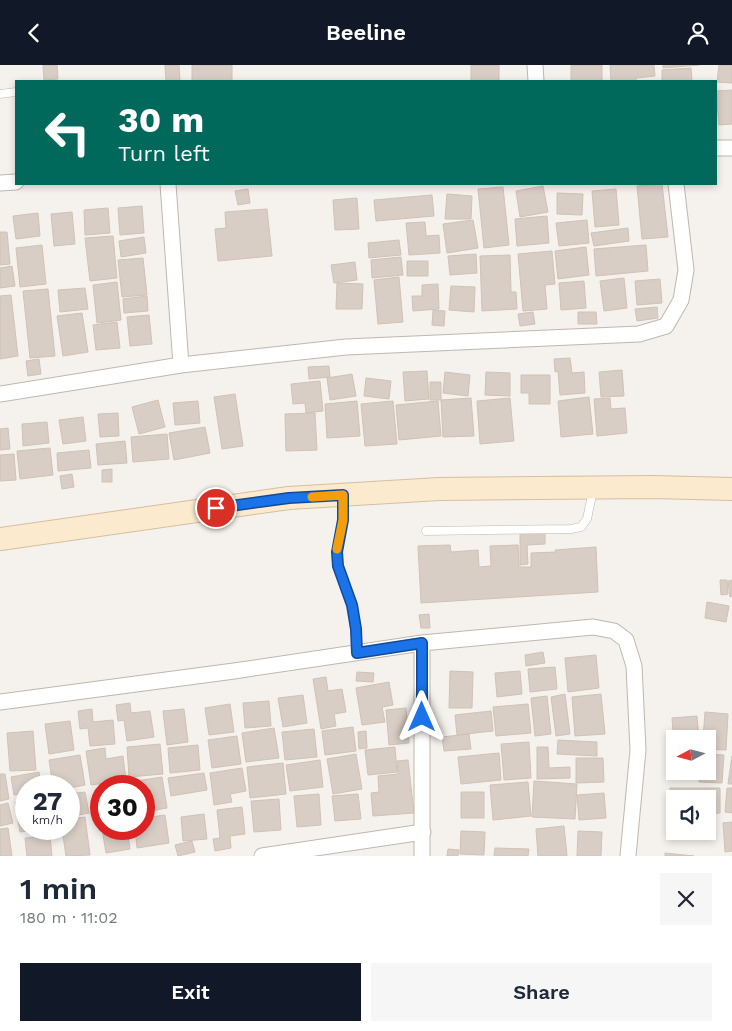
<!DOCTYPE html>
<meta charset="utf-8">
<style>
:root{--surface:#fff;--page:#f6f6f7;--text:#1f2937;--muted:#747a83;--accent:#111827}
body{margin:0;font-family:"Work Sans",sans-serif;background:var(--page);color:var(--text);height:100vh;display:flex;flex-direction:column;font-size:19px;white-space:nowrap}
*{box-sizing:border-box;margin:0}
p{font-size:16px;color:var(--muted)}
.icon{flex:none;width:28px;height:28px;fill:none;stroke:currentColor;stroke-width:2;stroke-linecap:round;stroke-linejoin:round}
.map{position:relative;height:791px;overflow:hidden}
.side{display:flex;flex-direction:column;background:var(--surface);flex:1}
.side>*{flex:none}
.banner{position:absolute;left:15px;top:15px;width:702px;height:105px;border-radius:0px;box-shadow:0 2px 8px #0003;background:#00695c;color:#fff;overflow:hidden}
.needle{width:32px;rotate:263deg}
.buttons{position:absolute;left:666px;top:665px;display:grid;gap:10px}
.buttons a{display:grid;place-items:center;width:50px;height:50px;border-radius:0px;background:var(--surface);box-shadow:0 2px 8px #0003;font-size:25px}
.speed{position:absolute;left:15px;top:710px;display:flex;gap:10px;font-size:25px;font-weight:700;text-align:center}
.speed>*{display:grid;place-content:center;width:65px;height:65px;border-radius:50%;background:var(--surface);box-shadow:0 2px 8px #0003;line-height:1}
.speed small{font-size:12px;font-weight:400}
.speed .limit{border:8px solid #d22;background:#fff;color:#111}
.pin{position:absolute;display:grid;place-items:center;width:42px;height:42px;color:#fff;margin:-21px;border:2px solid #fff;border-radius:50%;box-shadow:0 1px 5px #0007}
.me{position:absolute;width:55px;margin:-28px;rotate:0deg;stroke-linejoin:round;filter:drop-shadow(0 0 4px #0008)}
.turn{display:flex;align-items:center;gap:18px;height:105px;padding:0 20px;font-size:22px}
.turn .icon{width:65px;height:65px;stroke-width:2.5}
.turn b{display:block;font-size:35px;line-height:42px}
.round{display:grid;place-items:center;flex:none;width:52px;height:52px;border-radius:0px;background:var(--page)}
.overview{display:flex;align-items:center;justify-content:space-between;height:85px;padding:0 20px}
h1{font-size:30px;font-weight:600;line-height:38px}
.button{display:flex;gap:10px;margin-top:auto;padding:10px 20px}
.button a{flex:1;height:58px;border-radius:0px;background:var(--accent);color:#fff;font-size:20px;font-weight:600;line-height:58px;text-align:center}
.button a+a{background:var(--page);color:var(--text)}
header{display:flex;justify-content:space-between;align-items:center;height:65px;padding:0 20px;background:var(--accent);color:#fff;font-size:22px;font-weight:600}
.map>svg:first-child{display:block}
.building{fill:#d9cec5;stroke:#d0c2b5}
.lines{fill:none;stroke-linecap:round;stroke-linejoin:round}
.service-casing{stroke:#c0b7ae;stroke-width:9}
.minor-casing{stroke:#c0b7ae;stroke-width:17}
.secondary-casing{stroke:#d5bfa0;stroke-width:24}
.service{stroke:#fff;stroke-width:8}
.minor{stroke:#fff;stroke-width:15}
.secondary{stroke:#fceacf;stroke-width:22}
.route-casing{stroke:#114b97;stroke-width:12}
.route{stroke:#1a73e8;stroke-width:9}
.slow{stroke:#f59e0b;stroke-width:9}
</style>
<header><svg class="icon" aria-label="back" viewBox="0 0 24 24"><path d="M15 5l-7 7 7 7"/></svg>Beeline<svg class="icon" aria-label="person" viewBox="0 0 24 24"><circle cx="12" cy="8" r="4"/><path d="M4 21q1-7 8-7t8 7"/></svg></header>
<div class="map">
<svg width="732" height="791" viewBox="0 0 732 791">
<rect width="100%" height="100%" fill="#f5f1ec"/>
<path class="building" d="M43,0H57L58,14L44,15Z
M165,0H179L180,16H166Z
M192,0H232V16H192Z
M471,0H499V16H471Z
M571,0H602V16H571Z
M610,0H654L655,11L636,13V16H611Z
M663,0H699L663,3Z
M719,0H732V18L717,17Z
M691,3L692,16H662V5Z
M732,25V59L719,60L716,26Z
M662,119L668,172L642,174L637,121Z
M543,121L548,147L520,152L516,126Z
M503,122L509,180L484,183L478,124Z
M248,124L250,138L238,140L235,126Z
M616,124L619,160L595,162L592,126Z
M557,128L583,129L582,150L557,149Z
M447,129L472,131L471,154H445Z
M432,130L434,151L376,156L374,135Z
M357,133L359,164L335,165L333,135Z
M142,141L144,168L120,170L118,143Z
M108,143L110,168L85,170L84,145Z
M267,144L272,191L218,196L215,164L226,163L225,147Z
M72,147L75,179L54,181L51,149Z
M38,148L40,171L16,174L13,151Z
M547,151L549,178L517,181L515,154Z
M473,155L478,183L447,188L443,159Z
M587,155L589,178L559,181L556,158Z
M425,157L426,171L439,170L440,188L409,190L406,158Z
M628,163L629,176L594,181L591,168Z
M0,167H7L10,199L0,200Z
M113,171L117,213L90,216L85,173Z
M144,172L146,188L121,192L119,176Z
M399,175L401,190L369,193L368,178Z
M42,180L46,219L20,222L16,183Z
M646,180L648,206L596,211L594,184Z
M586,182L589,210L558,214L555,186Z
M552,186L555,219L545,220L547,244L523,246L518,189Z
M476,189L477,208L450,210L448,191Z
M510,190L511,227H516L517,244L482,246L480,191Z
M401,192L403,210L372,213L371,195Z
M143,193L147,230L122,232L118,195Z
M407,196H428V211H407Z
M355,197L357,215L334,218L331,200Z
M12,201L15,221L0,223V203Z
M399,212L403,257L378,259L374,215Z
M624,213L627,243L604,246L600,216Z
M660,214L662,238L637,240L635,216Z
M584,216L586,243L561,245L559,218Z
M117,217L121,255L97,258L93,220Z
M337,218L363,219L362,244H336Z
M438,219L439,244L413,246L412,231H422V220Z
M451,221L475,222L474,247L449,245Z
M85,223L88,244L60,247L58,225Z
M48,224L55,291L30,293L23,226Z
M11,230L18,291L0,294V231Z
M147,231L148,246L124,248L123,234Z
M657,242L658,253L637,256L635,244Z
M433,245L445,246L444,261L432,260Z
M533,247L535,259L520,261L518,249Z
M578,247H596L597,259H578Z
M82,248L88,287L63,291L57,251Z
M149,250L152,279L130,281L127,252Z
M117,257L120,283L96,285L93,260Z
M570,293L572,308L584,307L585,328L560,330L558,306L555,307L554,294Z
M39,294L41,309L28,311L26,296Z
M329,301L330,312L309,314L308,302Z
M622,305L624,331L601,332L599,307Z
M427,306L429,334L405,336L403,307Z
M445,307L470,310L468,331L443,328Z
M486,307L510,308V331L485,330Z
M352,309L356,331L330,335L327,313Z
M521,310H550V339H529V328H521Z
M366,313L391,316L389,334L364,331Z
M320,316L323,346L306,348L305,338L293,339L291,319Z
M430,317H441V335H430Z
M235,329L243,381L222,384L214,332Z
M589,332L593,369L561,372L558,336Z
M471,333L474,371L443,372L441,335Z
M510,333L514,376L480,379L477,336Z
M610,333L611,344L625,343L627,368L597,371L594,334Z
M158,335L165,362L139,369L132,342Z
M198,336L200,358L175,360L173,338Z
M357,336L360,371L327,373L325,339Z
M393,336L397,379L365,381L361,339Z
M438,336L441,371L399,375L396,340Z
M118,348L119,371L100,372L98,349Z
M315,348L317,385L286,386L285,349Z
M83,352L86,376L63,379L59,355Z
M47,357L49,378L23,381L22,359Z
M205,362L210,388L174,395L169,368Z
M8,363L10,384L0,385V364Z
M167,369L169,394L133,397L131,372Z
M125,376L127,398L98,400L96,379Z
M50,383L53,410L20,414L17,386Z
M89,385L91,403L58,406L57,388Z
M14,389L16,415L0,416V390Z
M112,404V417H102V405Z
M72,409L74,422L62,424L60,411Z
M545,467V479L527,480L528,499L520,500V468Z
M450,480L451,487L478,485L479,502L491,501L490,481L518,480L519,502H531V488L556,487L555,485L596,482L598,527L421,538L418,481Z
M720,515H727L728,529L721,530Z
M732,515V531L730,532L728,516Z
M707,537L729,541L726,557L705,553Z
M429,549L430,563H421L419,550Z
M543,587L545,598L526,601L525,590Z
M596,590L599,623L568,627L565,593Z
M555,602L557,624L530,627L528,604Z
M450,606L473,607L472,643H449Z
M520,606L522,629L497,632L495,608Z
M357,607L374,608L373,617L356,616Z
M326,612L328,626L342,624L346,647L334,649L336,661L321,664L313,614Z
M389,617L393,640L382,642L385,657L362,660L356,623Z
M565,629L570,669L556,671L551,632Z
M601,629L605,669L575,671L572,632Z
M303,630L307,658L283,662L278,633Z
M547,631L551,669L535,671L531,633Z
M269,636L271,661L245,663L243,638Z
M130,638L131,648L150,646L154,672L127,676L124,655L118,656L116,640Z
M230,639L234,667L209,670L205,643Z
M528,639L531,668L496,671L493,642Z
M406,643L409,678L389,680L386,645Z
M92,644L93,657L113,655L115,679L90,681L88,663L80,664L78,646Z
M184,644L188,677L167,680L163,646Z
M491,646L493,666L457,670L455,650Z
M705,647L728,649L726,685L708,684V674H703Z
M697,651L699,674H675L674,679L672,653Z
M70,656L74,685L49,689L45,659Z
M353,662L356,686L325,690L322,666Z
M274,663L279,693L246,697L242,668Z
M314,664L317,692L285,695L282,667Z
M33,666L36,705L10,706L7,668Z
M366,666L367,683L359,684L358,667Z
M469,669L471,684L444,686L442,672Z
M237,671L241,699L212,703L208,675Z
M558,675L597,677V691L557,689Z
M529,677L531,713L504,715L501,679Z
M160,679L163,709L129,712L127,682Z
M198,680L200,705L170,708L168,683Z
M395,682L397,707L368,710L365,685Z
M537,682H548L549,703L570,702V713L537,714Z
M105,683L106,694L123,691L126,715L91,720L86,686Z
M674,687L675,706H708V689L724,690L722,718L699,717V712L672,710Z
M499,688L501,715L461,719L458,692Z
M356,689L362,724L333,729L327,694Z
M80,690L85,720L69,723V721H53L49,695Z
M732,691V719H728Z
M576,693H603L604,717L576,718Z
M320,695L323,722L290,726L286,700Z
M408,695L414,748L373,751L371,728L379,727L378,711L398,709L397,696Z
M283,698L286,729L250,733L247,702Z
M242,703L246,726L230,729L232,737L214,740L210,708Z
M39,707L41,721H26V728L14,730L11,712Z
M204,708L207,725L171,731L168,713Z
M0,709H5L9,734L0,736Z
M162,712L167,743L144,747V721H130V717Z
M534,716L577,719L575,754L532,752Z
M528,717L531,751L493,755L490,720Z
M670,723H720V748L708,749V734H675V749H670Z
M727,723H732V748L725,747Z
M85,727L89,748L69,752V729Z
M461,727H484V753H461Z
M604,728L606,753L579,755L577,730Z
M319,729L321,760L297,762L294,731Z
M358,729L361,754L335,756L332,731Z
M279,734L281,765L254,767L251,736Z
M26,736V764H41L20,767L15,737Z
M8,738L13,758L0,761V740Z
M242,742L245,769L230,771L231,783L215,786L213,774L220,773L217,745Z
M204,749L207,774L183,776L181,752Z
M165,750L169,778L137,783L135,764H144V753Z
M85,752L90,790L66,791L62,764H69V754Z
M732,757V786L725,787L723,758Z
M564,761L567,791H538L536,764Z
M8,763L12,791H0V764Z
M102,764H127L130,784L106,788Z
M461,766L485,767L484,790L460,789Z
M578,766L602,767L601,791H577Z
M50,771L52,791H27L25,773Z
M192,776L195,787L178,791L175,780Z
M495,783L529,784L528,791H494Z
M448,784L459,785L458,791H447Z
M665,788L694,791H665Z"/>
<g class="lines">
<defs>
<path id="service" d="M0,29L16,27
M343,433V455L337,487L338,501L352,540L357,588
M426,466L571,464L581,462L587,454L593,425"/>
<path id="minor" d="M535,0L536,16
M716,83H732
M0,118L16,117
M168,119L181,300
M0,329L181,300L346,282L639,269L666,261L681,235L686,205L676,119
M422,578V791
M0,637L234,606L422,578L593,562L614,566L626,575L634,601L638,685L628,791
M262,791L423,767"/>
<path id="secondary" d="M0,474L289,433L439,424L653,422L732,424"/>
</defs>
<use href="#service" class="service-casing"/>
<use href="#minor" class="minor-casing"/>
<use href="#secondary" class="secondary-casing"/>
<use href="#service" class="service"/>
<use href="#minor" class="minor"/>
<use href="#secondary" class="secondary"/>
</g>
<g class="lines">
<defs>
<path id="route" d="M216,443L289,433L343,430V455L337,487L338,501L352,540L356,564L357,588L422,578V652"/>
</defs>
<use href="#route" class="route-casing"/>
<use href="#route" class="route"/>
<path class="slow" d="M312,432L343,430V455L337,484"/>
</g>
</svg>
<div class="buttons">
<a><svg class="needle" viewBox="-14 -14 28 28"><path d="M0-13l5 13h-10z" fill="#e53935"/><path d="M0 13l5-13h-10z" fill="#747a83"/></svg></a>
<a><svg class="icon" aria-label="sound" viewBox="0 0 24 24"><path d="M4 9h4l5-4v14l-5-4H4zM17 9q2 3 0 6"/></svg></a>
</div>
<div class="speed"><div>27<small>km/h</small></div><div class="limit">30</div></div>
<div class="pin" style="left:216px;top:443px;background:#d93025"><svg class="icon" aria-label="arrive" viewBox="0 0 24 24"><path d="M6 21V4h12l-3 4 3 4H6"/></svg></div>
<svg class="me" style="left:422px;top:652px" viewBox="-20 -20 40 40"><path d="M0-17L14 15 0 8-14 15z" fill="#1a73e8" stroke="#fff" stroke-width="4"/></svg>
<div class="banner">
<div class="turn"><svg class="icon" aria-label="left" viewBox="0 0 24 24"><path d="M17 20v-9H6M10 6l-5 5 5 5"/></svg><div><b>30 m</b>Turn left</div></div>
</div>
</div>
<section class="side">
<div class="overview"><div><h1>1 min</h1><p>180 m · 11:02</p></div><a class="round"><svg class="icon" aria-label="close" viewBox="0 0 24 24"><path d="M6 6l12 12M18 6L6 18"/></svg></a></div>
<div class="button"><a>Exit</a><a>Share</a></div>
</section>
